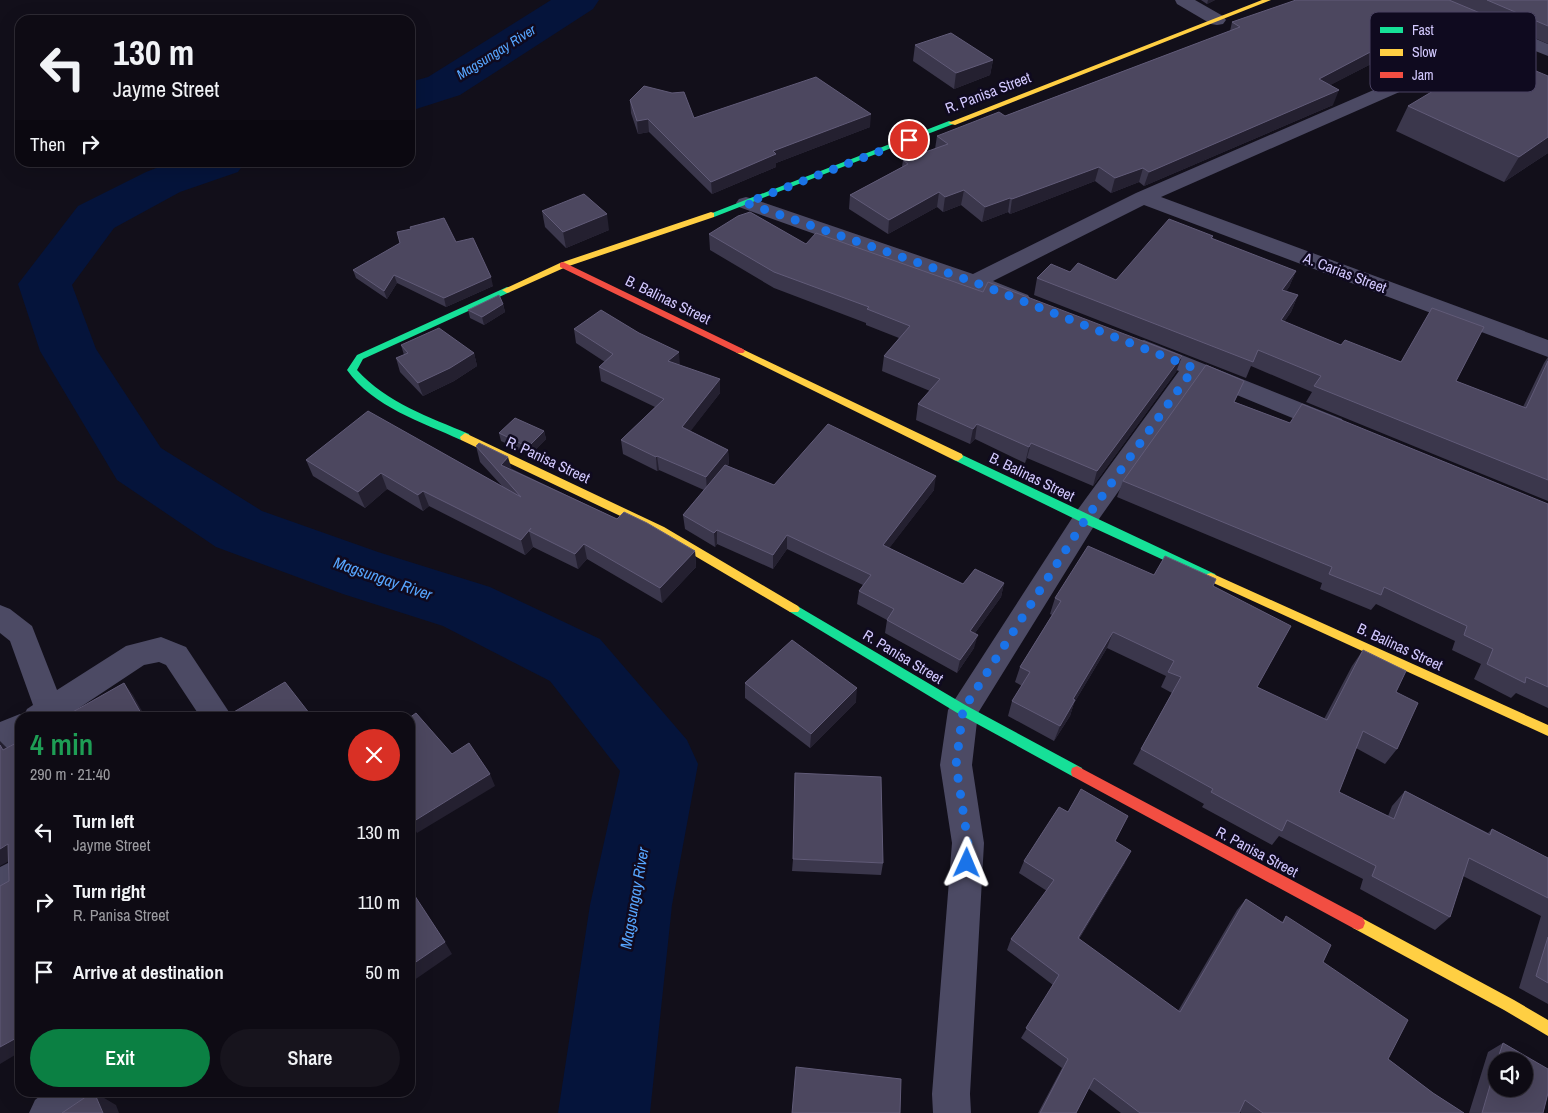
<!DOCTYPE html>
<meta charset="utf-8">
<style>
:root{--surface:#0e0b14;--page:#17141d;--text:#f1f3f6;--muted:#9b9ba0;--line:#2e2b34;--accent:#0b8043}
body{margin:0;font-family:"Archivo Narrow",sans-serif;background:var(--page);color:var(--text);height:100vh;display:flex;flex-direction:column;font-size:19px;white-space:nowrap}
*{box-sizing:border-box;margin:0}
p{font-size:16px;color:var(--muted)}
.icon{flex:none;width:28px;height:28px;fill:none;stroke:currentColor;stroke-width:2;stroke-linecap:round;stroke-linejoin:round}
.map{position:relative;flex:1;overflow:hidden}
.panel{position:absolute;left:15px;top:712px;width:400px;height:385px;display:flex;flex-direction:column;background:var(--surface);border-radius:15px;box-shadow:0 5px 20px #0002,0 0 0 1px var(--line)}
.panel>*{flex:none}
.guide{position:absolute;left:15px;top:15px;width:400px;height:152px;border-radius:15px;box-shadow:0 5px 20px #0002,0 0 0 1px var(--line);background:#0e0b14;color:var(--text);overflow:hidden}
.tools{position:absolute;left:1488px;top:1052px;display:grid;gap:10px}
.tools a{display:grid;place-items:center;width:45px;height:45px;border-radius:50%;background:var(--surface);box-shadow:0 5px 20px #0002,0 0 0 1px var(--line);font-size:25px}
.pin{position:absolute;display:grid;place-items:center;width:42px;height:42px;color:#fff;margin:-21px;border:2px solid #fff;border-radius:50%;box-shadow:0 1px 5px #0007}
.me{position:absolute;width:55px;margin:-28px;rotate:1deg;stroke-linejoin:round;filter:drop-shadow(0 0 4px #0008)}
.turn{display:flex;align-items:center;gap:18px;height:105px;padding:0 15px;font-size:22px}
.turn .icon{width:65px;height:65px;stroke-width:2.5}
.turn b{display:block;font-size:35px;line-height:42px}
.then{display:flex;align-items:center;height:48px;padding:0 15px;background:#0003;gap:10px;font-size:19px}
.round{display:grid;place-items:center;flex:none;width:52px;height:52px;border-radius:26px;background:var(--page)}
.overview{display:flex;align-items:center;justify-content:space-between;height:85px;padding:0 15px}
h1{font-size:30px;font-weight:600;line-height:38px;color:#1e9e55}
.button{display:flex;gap:10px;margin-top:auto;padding:10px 15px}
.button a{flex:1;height:58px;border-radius:30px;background:var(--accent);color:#fff;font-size:20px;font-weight:600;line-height:58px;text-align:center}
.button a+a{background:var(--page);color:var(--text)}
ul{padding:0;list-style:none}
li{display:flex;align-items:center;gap:15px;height:70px;padding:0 15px}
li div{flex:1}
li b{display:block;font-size:19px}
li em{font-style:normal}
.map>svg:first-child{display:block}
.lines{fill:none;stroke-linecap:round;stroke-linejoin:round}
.river{fill:#05143b;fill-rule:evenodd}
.street{fill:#4c4a64;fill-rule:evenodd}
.fast{fill:#16e098;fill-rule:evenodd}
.slow{fill:#ffcf43;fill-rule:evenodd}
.jam{fill:#f24e42;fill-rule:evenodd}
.wall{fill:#3b374c;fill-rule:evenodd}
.shaded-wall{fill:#242030}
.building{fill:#4c475f;stroke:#615b78}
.route{stroke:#1a73e8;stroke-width:9;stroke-dasharray:0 16.2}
.labels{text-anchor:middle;stroke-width:5;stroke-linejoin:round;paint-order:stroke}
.far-water-label{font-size:14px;font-style:italic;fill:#57a6ff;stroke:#0f0a1f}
.street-label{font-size:15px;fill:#d3c9ff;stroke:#0f0a1f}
.water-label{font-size:16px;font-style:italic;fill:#57a6ff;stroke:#0f0a1f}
.key{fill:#0f0a1f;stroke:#4a4362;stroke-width:1}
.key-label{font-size:14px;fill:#d3c9ff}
</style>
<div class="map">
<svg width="1548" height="1113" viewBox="0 0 1548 1113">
<rect width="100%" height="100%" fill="#120f1a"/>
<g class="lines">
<path class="river" d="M551,0H599L593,9L460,95L410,111V82L428,77Z
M172,162H245L238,172L180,192L114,228L72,285L96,349L161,448L262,511L378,552L490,587L600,639L687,740L698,764L672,905L650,1113H558L590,905L620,771L550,681L443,626L343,594L216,547L117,480L40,351L18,284L78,206L146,172Z"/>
<path class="street" d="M1175,0H1195L1223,16L1226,20L1223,24L1217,25L1211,24L1177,4Z
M1423,0H1445L1548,44V56L1513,42L1161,197L1548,340V357L1144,205L993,281L1028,295L1031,300L1028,305L1020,307L739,207L736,203L739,199L746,197L753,199L973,274L1136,193L1498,36L1425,4Z
M1144,340L1342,419L1345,425L1342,431L1333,434L1324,431L1198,379L1094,526L978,713L972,765L984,843L970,1094L971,1113H933L932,1094L952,843L940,765L948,710L1076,512L1179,371L1136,354L1132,348L1136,342Z
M0,605L10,609L32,626L57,690L126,646L161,637L186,647L233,718H201L166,665L159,662L144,665L64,718H20V742L0,751V722L20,714L24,715L27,709L33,705L10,641L0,633Z
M20,857V891L0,901V867Z
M45,1092H99L93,1105L82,1113H29L35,1100Z"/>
<path class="fast" d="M949,121L956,123L714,217H708L707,215Z
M507,287L510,288V292L363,359L357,370C387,403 429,417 469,434L470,437L469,440H461C422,422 373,407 347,370L357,355Z
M958,453L1215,574L1217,577L1215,580H1207L1081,522L954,460L953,457Z
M794,604L967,706L1082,768L1083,772L1082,776L1077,778L1072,776L959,714L790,612L788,609L790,606Z"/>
<path class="slow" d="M1262,0H1271L955,125L948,123Z
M711,212L714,213V217L566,267L510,292L507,293L502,290L560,263Z
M740,348L962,454L963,457L958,461L954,460L737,353L735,351Z
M465,433L664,527L798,606L800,609L798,612H790L656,533L461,440L460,437Z
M1211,573L1548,725V736L1207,580L1205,577L1207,574Z
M1358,916L1514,1000L1548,1020V1036L1504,1010L1353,928L1351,923L1353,918Z"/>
<path class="jam" d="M563,262L743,349L745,351L743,353H737L560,267V263Z
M1077,766L1363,918L1365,923L1363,928L1358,930L1353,928L1072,776L1071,772L1072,768Z"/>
</g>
<path class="wall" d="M1201,0H1215L1207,4Z
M1450,0H1548V44L1492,19L1485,32L1444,48L1439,60L1399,77L1373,63L1330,85L1333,105L1144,186L1139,182L1111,193L1095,181L1010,214L1008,212L982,222L961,205L943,212L937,207L888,234L849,209L850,195L902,167L903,160L935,149L937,136L1005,116L1230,31L1232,22Z
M915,45L993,60L990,75L954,89L913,61Z
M630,100L694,118L870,127L776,163V167L712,194L649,132L638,134L631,113Z
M1408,106L1548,153L1504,182L1396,131Z
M542,211L609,230L566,248L545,227Z
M709,234L806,244L983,292L1182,356L1176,372L1093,486L1027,458L1025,463L975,439L970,444L916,420L918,404L930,391L882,371L884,356L899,338L866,325V323L774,288L710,250Z
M1213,236L1212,239L1296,271L1289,287L1286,291L1298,295L1291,312L1284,322L1341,345L1401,362L1456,381L1523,407L1544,363L1548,357V501L1306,402L1312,392L1251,366L1246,378L1034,295L1037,278L1070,272L1116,280Z
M456,242L493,286L446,307L397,283L387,299L356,278L353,270Z
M503,304L505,312L484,325L470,318L468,310Z
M574,329L680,365L720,393L690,431L728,450L729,464L727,466L774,485L934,490L889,548L963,584L1004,583L1001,597L975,633L974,648L957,673L885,633L887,620L857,604L859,591L863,585L787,549L773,569L717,544L715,547L685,529L683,515L704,490L659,470L657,471L623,454L621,440L655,407L601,381L599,367L605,362L576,343Z
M401,345L474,353L477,366L454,381L423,396L400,372L396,358L404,355Z
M1235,402L1290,423L1548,504V708L1516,693L1511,698L1474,679L1481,664L1452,650L1455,641L1376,604L1371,610L1320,589L1322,583L1117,497L1123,481Z
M544,431L546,439L530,455L501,441L499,433Z
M476,446L512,469L617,519L695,551L696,567L662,603L587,559L578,569L533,547L525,555L429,506L423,511L387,489L365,508L313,476L306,460L502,486L480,462Z
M1154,575L1213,586L1257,687L1324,719L1352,666L1363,650L1396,692L1397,749L1385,764L1356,748L1339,792L1388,816L1392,806L1405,791L1488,833L1492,829L1548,858V1004L1519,988L1541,916L1463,876L1450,917L1435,930L1360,889L1363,879L1279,836L1272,845L1202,807L1204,804L1133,764L1141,749L1172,693L1161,687L1166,676L1107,648L1074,703L1070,716L1054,741L1008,716L1012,701L1022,686L1015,682L1020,667L1052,615L1050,614L1055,598Z
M745,683L856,702L810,748L745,698Z
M1115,841L1125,863L1079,939L1178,1011L1237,910L1246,899L1282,922L1286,916L1323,962L1388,1059L1433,1093L1464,1113H1241L1240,1112L1239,1113H1121L1088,1088L1076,1113H1038L1062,1068L1021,1038L1053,985L1007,950L1011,939L1047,891L1019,873L1024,861Z
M793,859L883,863L881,875L792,871Z
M1503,1043L1548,1069V1093L1543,1113H1469L1488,1052ZM1496,1061H1524V1089H1496Z"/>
<path class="shaded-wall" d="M1208,0H1215L1207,4Z
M1492,18L1485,32L1444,48L1439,60L1399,77L1406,63L1434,41Z
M1378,48L1373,63L1313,94L1319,79Z
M993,60L990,75L954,89L956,73Z
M1339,90L1333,105L1144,186L1149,172Z
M871,114L870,127L776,163V167L712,194L711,182L773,151Z
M648,119L649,132L638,134L637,121Z
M1548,137V153L1504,182L1519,157Z
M1099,167L1095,181L1010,214L1012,199Z
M1143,168L1139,182L1111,193L1115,178Z
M964,190L961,205L943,212L945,197Z
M939,192L937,207L888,234L889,220Z
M1010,198L1008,212L982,222L985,207Z
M607,214L609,230L566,248L563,232Z
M1296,271L1289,287L1276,306L1282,290Z
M394,275L397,283L387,299L384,291Z
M491,277L493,286L446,307L444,298Z
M1298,295L1291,312L1274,337L1281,320Z
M503,304L505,312L484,325L482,317Z
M679,352L680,366L668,361Z
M474,353L477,366L454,381L423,396L418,383Z
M1182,356L1176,372L1093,486L1097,471Z
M720,379V393L683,441L682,427Z
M977,424L975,439L970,444L973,429Z
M544,431L546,439L530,455L528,447Z
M1031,443L1027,458L1025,463L1029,447Z
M728,450L729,464L707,491L706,477Z
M657,456L659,470L657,471L656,457Z
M508,457L513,473L501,465Z
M381,473L387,489L365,508L358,492Z
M936,476L934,490L881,559L883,545Z
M423,491L429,506L423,511L418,495Z
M717,530V544L715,547L714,533Z
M529,531L533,547L525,555L521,540Z
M787,535V549L773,569V555Z
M584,544L587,559L578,569L575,554Z
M695,551L696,567L662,603L660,588Z
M1004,583L1001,597L967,644L970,631Z
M1113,632L1107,648L1074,703L1070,716L1054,741L1060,726L1073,699Z
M978,635L974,648L957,673L960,660Z
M124,683L133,695L146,718H137Z
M857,688L856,702L810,748L811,734Z
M0,741L8,749L3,750L0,745Z
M490,774L495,786L417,833L411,823Z
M8,844L20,855L0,866V849Z
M1131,851L1125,863L1072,949L1078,938Z
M445,942L452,954L410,983V966Z
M20,1036V1052L0,1064V1047Z
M94,1092L116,1105L119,1113H103Z"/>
<path class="building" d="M1296,0H1449L1492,18L1434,41L1445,46L1406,63L1378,48L1319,79L1339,90L1149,172L1143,168L1115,178L1099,167L1012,199L1010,198L985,207L964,190L945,197L939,192L889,220L850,195L908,164L903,160L948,144L937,136L999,112L1005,116L1240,27L1232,22Z
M1487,0H1548V26Z
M951,33L993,60L956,73L915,45Z
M1495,54L1548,76V137L1519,157L1408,106Z
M816,77L871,114L773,151L776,154L711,182L648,119L637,121L630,100L644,86L672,93L684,92L694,118Z
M584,194L607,214L563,232L542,211Z
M750,212L806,244L816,233L983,292L988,282L1182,356L1097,471L1031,443L1029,447L977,424L973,429L918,404L940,379L884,356L910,326L867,309L869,307L774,272L709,234L738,216Z
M444,218L456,242L473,238L491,277L444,298L394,275L384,291L353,270L400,243L397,232L411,229L410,227Z
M1169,219L1213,236L1211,238L1296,271L1282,290L1298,295L1281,320L1341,345L1345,340L1401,362L1432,308L1484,327L1456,381L1526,408L1548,361V480L1314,386L1321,376L1258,350L1253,362L1037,278L1051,264L1070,272L1078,263L1116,280Z
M499,295L503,304L482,317L468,310Z
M601,310L639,333L679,352L668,361L720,379L682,427L728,450L706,477L657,456L656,457L621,440L664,399L599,367L613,354L574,329Z
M439,328L474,353L450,368L418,383L396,358L408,353L401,345Z
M1206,365L1244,381L1234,402L1290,423L1302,404L1548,504V687L1526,677L1525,683L1487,664L1493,649L1464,635L1467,626L1384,587L1381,595L1329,574L1332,567L1123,481Z
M368,411L521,497L476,446L479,443L508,457L501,465L617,519L624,512L647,523L695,551L660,588L584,544L575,554L529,531L531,528L521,540L423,491L418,495L381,473L358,492L306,460Z
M515,418L544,431L528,447L499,433Z
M828,424L936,476L883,545L963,584L975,569L1004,583L970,631L978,635L960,660L887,620L894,609L859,591L871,575L787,535L773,555L717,530L714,533L683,515L725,465L774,485Z
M1088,546L1154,575L1165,556L1216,579L1213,586L1291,626L1257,687L1327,720L1363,650L1406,671L1396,692L1418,703L1397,749L1363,731L1339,792L1394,819L1405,791L1490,835L1492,829L1548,858V898L1469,858L1450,917L1372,876L1376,866L1287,820L1282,831L1211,792L1213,789L1141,749L1181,677L1168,672L1174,661L1113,632L1073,699L1075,700L1060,726L1012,701L1030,672L1020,667L1061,601L1055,598Z
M792,640L857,688L811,734L745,683Z
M285,682L313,718H228L227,716Z
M124,683L142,715L137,718H62Z
M416,713L452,754L469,743L490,774L411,823L410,820V718H409Z
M20,741V1036L0,1047V886L9,881L8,844L0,849V745L3,750Z
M795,773L881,777L883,863L793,859Z
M1081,789L1128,816L1115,841L1131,851L1078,938L1180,1012L1246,899L1283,923L1286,916L1331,945L1323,962L1408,1020L1388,1059L1433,1093L1464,1113H1263L1245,1100L1239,1113H1140L1094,1078L1076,1113H1040L1068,1059L1026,1028L1059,975L1011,939L1054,880L1024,861L1059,807L1068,812Z
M411,890L445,942L410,966V891Z
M1548,937V983L1536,976Z
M1503,1043L1548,1069V1093L1543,1113H1482L1496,1065V1089H1524V1061H1497Z
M796,1067L901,1079L900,1113H792Z
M93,1092H94L103,1113H62Z"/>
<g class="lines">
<path class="route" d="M909,140L746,203L974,282L1194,368L1085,520L963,710L956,765L968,843L967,863"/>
</g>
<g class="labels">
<g class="far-water-label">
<text transform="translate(496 52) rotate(-32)" y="5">Magsungay River</text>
</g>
<g class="street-label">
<text transform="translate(988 93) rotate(-21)" y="5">R. Panisa Street</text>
<text transform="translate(1345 273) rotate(21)" y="5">A. Carias Street</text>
<text transform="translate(668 300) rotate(26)" y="5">B. Balinas Street</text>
<text transform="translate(548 460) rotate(25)" y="5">R. Panisa Street</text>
<text transform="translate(1032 477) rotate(26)" y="5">B. Balinas Street</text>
<text transform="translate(1400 647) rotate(25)" y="5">B. Balinas Street</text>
<text transform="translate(903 657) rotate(31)" y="5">R. Panisa Street</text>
<text transform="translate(1257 852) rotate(28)" y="5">R. Panisa Street</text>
</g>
<g class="water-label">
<text transform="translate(383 578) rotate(19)" y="6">Magsungay River</text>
<text transform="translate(634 898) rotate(-80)" y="6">Magsungay River</text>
</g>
</g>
<rect x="1370" y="12" width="166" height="80" rx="8" class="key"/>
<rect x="1380" y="27" width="23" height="6" fill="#16e098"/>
<rect x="1380" y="49" width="23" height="7" fill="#ffcf43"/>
<rect x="1380" y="72" width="23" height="6" fill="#f24e42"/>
<g class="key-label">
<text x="1412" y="35">Fast</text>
<text x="1412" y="57">Slow</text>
<text x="1412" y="80">Jam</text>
</g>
</svg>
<div class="tools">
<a><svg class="icon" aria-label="sound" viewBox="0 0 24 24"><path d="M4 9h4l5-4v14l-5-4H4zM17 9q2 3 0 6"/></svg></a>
</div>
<div class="pin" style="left:909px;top:140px;background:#d93025"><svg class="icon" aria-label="arrive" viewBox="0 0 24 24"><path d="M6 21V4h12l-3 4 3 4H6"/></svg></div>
<svg class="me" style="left:967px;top:863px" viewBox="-20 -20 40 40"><path d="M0-17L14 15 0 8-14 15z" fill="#1a73e8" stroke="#fff" stroke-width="4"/></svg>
<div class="guide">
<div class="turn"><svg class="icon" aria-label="left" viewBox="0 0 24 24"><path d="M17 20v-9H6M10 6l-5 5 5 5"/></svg><div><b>130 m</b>Jayme Street</div></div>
<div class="then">Then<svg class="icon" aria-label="right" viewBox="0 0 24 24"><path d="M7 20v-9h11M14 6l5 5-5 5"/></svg></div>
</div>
<section class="panel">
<div class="overview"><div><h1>4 min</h1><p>290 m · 21:40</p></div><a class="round" style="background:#d93025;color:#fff"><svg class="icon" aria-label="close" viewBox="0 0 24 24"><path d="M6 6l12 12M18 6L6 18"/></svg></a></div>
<ul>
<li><svg class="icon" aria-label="left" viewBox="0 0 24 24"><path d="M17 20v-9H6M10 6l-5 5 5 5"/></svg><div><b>Turn left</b><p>Jayme Street</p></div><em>130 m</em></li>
<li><svg class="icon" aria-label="right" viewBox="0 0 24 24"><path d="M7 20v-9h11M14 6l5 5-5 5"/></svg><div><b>Turn right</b><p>R. Panisa Street</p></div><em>110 m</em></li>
<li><svg class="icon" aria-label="arrive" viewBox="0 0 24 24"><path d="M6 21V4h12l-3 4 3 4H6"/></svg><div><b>Arrive at destination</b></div><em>50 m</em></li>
</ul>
<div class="button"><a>Exit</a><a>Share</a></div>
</section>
</div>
